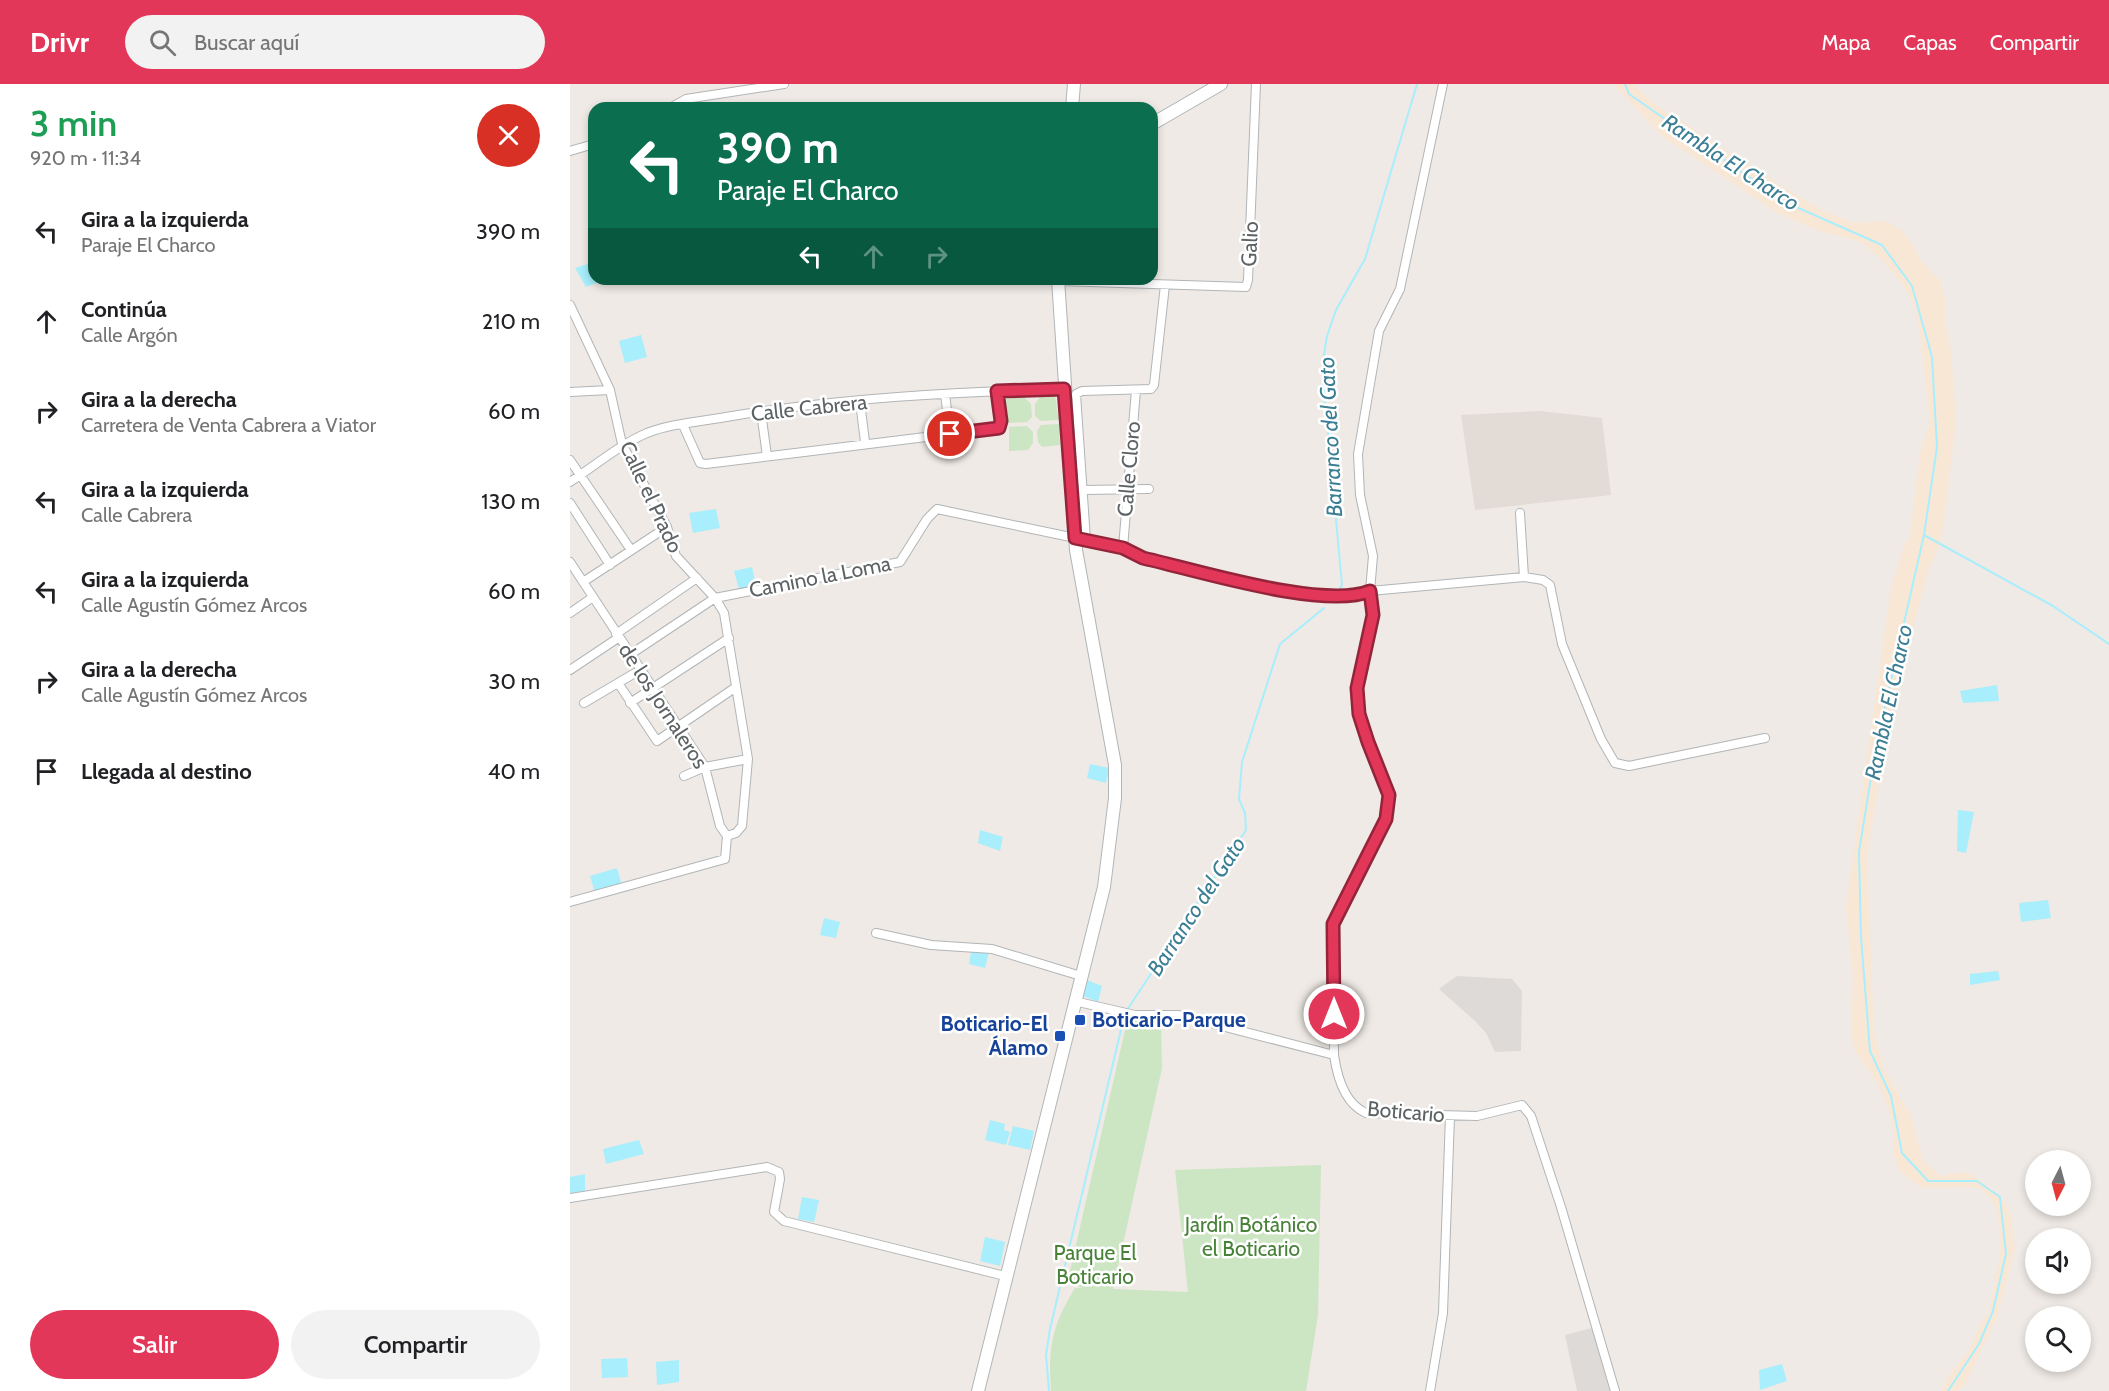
<!DOCTYPE html>
<html lang="es">
<meta charset="utf-8">
<style>
:root{--surface:#fff;--page:#f2f2f2;--text:#202124;--muted:#757577;--accent:#e33759}
body{margin:0;font-family:Cabin,sans-serif;background:var(--page);color:var(--text);height:100vh;display:flex;flex-direction:column;font-size:22px;white-space:nowrap}
*{box-sizing:border-box;margin:0}
p{font-size:20px;color:var(--muted)}
.icon{flex:none;width:33px;height:33px;fill:none;stroke:currentColor;stroke-width:2;stroke-linecap:round;stroke-linejoin:round}
.map{position:relative;flex:1;overflow:hidden}
.panel{display:flex;flex-direction:column;background:var(--surface);width:570px}
.panel>*{flex:none}
.guide{position:absolute;left:18px;top:18px;width:570px;height:183px;border-radius:18px;box-shadow:0 3px 9px #0003;background:#0b6e4f;color:#fff;overflow:hidden}
.needle{width:39px;rotate:186deg}
.controls{position:absolute;left:1455px;top:1066px;display:grid;gap:12px}
.controls a{display:grid;place-items:center;width:66px;height:66px;border-radius:50%;background:var(--surface);box-shadow:0 3px 9px #0003;font-size:30px}
.pin{position:absolute;display:grid;place-items:center;width:51px;height:51px;color:#fff;margin:-26px;border:3px solid #fff;border-radius:50%;box-shadow:0 2px 6px #0007}
.me{position:absolute;width:66px;margin:-33px;rotate:0deg;stroke-linejoin:round;filter:drop-shadow(0 0 4px #0008)}
.turn{display:flex;align-items:center;gap:21px;height:126px;padding:0 30px;font-size:27px}
.turn .icon{width:78px;height:78px;stroke-width:2.5}
.turn b{display:block;font-size:42px;line-height:51px}
.lanes{display:flex;align-items:center;height:57px;padding:0 30px;background:#0003;justify-content:center;gap:30px;direction:ltr}
.lanes .off{opacity:.35}
.round{display:grid;place-items:center;flex:none;width:63px;height:63px;border-radius:32px;background:var(--page)}
.head{display:flex;align-items:center;justify-content:space-between;height:102px;padding:0 30px}
h1{font-size:36px;font-weight:600;line-height:45px;color:#1e9e55}
.primary-button{display:flex;gap:12px;margin-top:auto;padding:12px 30px}
.primary-button a{flex:1;height:69px;border-radius:36px;background:var(--accent);color:#fff;font-size:24px;font-weight:600;line-height:69px;text-align:center}
.primary-button a+a{background:var(--page);color:var(--text)}
ul{padding:0;list-style:none}
li{display:flex;align-items:center;gap:18px;height:90px;padding:0 30px}
li div{flex:1}
li b{display:block;font-size:22px}
li em{font-style:normal}
header{display:flex;align-items:center;gap:36px;box-sizing:border-box;height:84px;padding:0 30px;background:var(--accent);color:#fff}
header strong{font-size:28px}
nav{display:flex;gap:33px;margin-inline-start:auto;font-size:21px}
.search{width:420px;height:54px;background:var(--page);display:flex;align-items:center;gap:15px;box-sizing:border-box;padding:0 21px;border-radius:33px;color:var(--muted);font-size:22px}
main{display:flex;flex:1;min-height:0}
.map>svg:first-child{display:block}
.industrial{fill:#dedad8}
.education{fill:#e2dbd6}
.green{fill:#cce5c3}
.sand{fill:#f9e7d6}
.water{fill:#a8eefc}
.lines{fill:none;stroke-linecap:round;stroke-linejoin:round}
.stream{stroke:#a8eefc;stroke-width:2}
.street-casing{stroke:#b1b5b7;stroke-width:10}
.secondary-casing{stroke:#b0b5b7;stroke-width:14}
.street{stroke:#fff;stroke-width:8}
.secondary{stroke:#fff;stroke-width:12}
.route-casing{stroke:#94243a;stroke-width:15}
.route{stroke:#e33759;stroke-width:10}
.transit-dot{fill:#1a4fb4;stroke:#fff;stroke-width:2}
.labels{text-anchor:middle;stroke-width:5;stroke-linejoin:round;paint-order:stroke}
.street-label{font-size:21px;fill:#5d6365;stroke:#fff}
.transit-label{font-size:21px;font-weight:bold;fill:#164399;stroke:#fff;text-anchor:start}
.park-label{font-size:21px;fill:#488238;stroke:#fff}
.water-label{font-size:22px;font-style:italic;fill:#3c7f94;stroke:#fff}
</style>
<header>
<strong>Drivr</strong>
<div class="search"><svg class="icon" aria-label="search" viewBox="0 0 24 24"><circle cx="10" cy="10" r="6"/><path d="M15 15l6 6"/></svg>Buscar aquí</div>
<nav><a>Mapa</a><a>Capas</a><a>Compartir</a></nav>
</header>
<main>
<section class="panel">
<div class="head"><div><h1>3 min</h1><p>920 m · 11:34</p></div><a class="round" style="background:#d93025;color:#fff"><svg class="icon" aria-label="close" viewBox="0 0 24 24"><path d="M6 6l12 12M18 6L6 18"/></svg></a></div>
<ul>
<li><svg class="icon" aria-label="left" viewBox="0 0 24 24"><path d="M17 20v-9H6M10 6l-5 5 5 5"/></svg><div><b>Gira a la izquierda</b><p>Paraje El Charco</p></div><em>390 m</em></li>
<li><svg class="icon" aria-label="ahead" viewBox="0 0 24 24"><path d="M12 20V5M6 11l6-6 6 6"/></svg><div><b>Continúa</b><p>Calle Argón</p></div><em>210 m</em></li>
<li><svg class="icon" aria-label="right" viewBox="0 0 24 24"><path d="M7 20v-9h11M14 6l5 5-5 5"/></svg><div><b>Gira a la derecha</b><p>Carretera de Venta Cabrera a Viator</p></div><em>60 m</em></li>
<li><svg class="icon" aria-label="left" viewBox="0 0 24 24"><path d="M17 20v-9H6M10 6l-5 5 5 5"/></svg><div><b>Gira a la izquierda</b><p>Calle Cabrera</p></div><em>130 m</em></li>
<li><svg class="icon" aria-label="left" viewBox="0 0 24 24"><path d="M17 20v-9H6M10 6l-5 5 5 5"/></svg><div><b>Gira a la izquierda</b><p>Calle Agustín Gómez Arcos</p></div><em>60 m</em></li>
<li><svg class="icon" aria-label="right" viewBox="0 0 24 24"><path d="M7 20v-9h11M14 6l5 5-5 5"/></svg><div><b>Gira a la derecha</b><p>Calle Agustín Gómez Arcos</p></div><em>30 m</em></li>
<li><svg class="icon" aria-label="arrive" viewBox="0 0 24 24"><path d="M6 21V4h12l-3 4 3 4H6"/></svg><div><b>Llegada al destino</b></div><em>40 m</em></li>
</ul>
<div class="primary-button"><a>Salir</a><a>Compartir</a></div>
</section>
<div class="map">
<svg width="1539" height="1307" viewBox="0 0 1539 1307">
<rect width="100%" height="100%" fill="#efeae5"/>
<path class="industrial" d="M887,892L942,895L952,907L951,967L925,968L916,949L905,937L869,905Z
M1022,1244L1040,1307H1007L995,1251Z"/>
<path class="education" d="M970,327L1032,334L1041,411L905,426L891,331Z"/>
<path class="green" d="M485,312L489,336L471,337L465,332V320L470,313Z
M454,313L461,320L462,333L457,338L437,339L434,315Z
M489,340L490,361L472,363L468,358L467,347L471,341Z
M457,342L463,348V359L458,366L439,367V343Z
M558,933L591,940L592,984L543,1205L618,1208L605,1086L751,1081L748,1231L736,1307H481C478,1262 482,1242 505,1204H512L498,1196Z"/>
<path class="sand" d="M1043,0H1065L1083,19L1218,106L1254,127L1283,139L1316,137L1331,146L1343,161L1351,177L1371,198L1376,221L1375,239L1381,266L1386,338L1373,445L1370,460L1358,488L1323,617L1297,771L1304,949L1314,985L1341,1032L1353,1077L1371,1092L1393,1088L1401,1090L1429,1111L1440,1127L1445,1165L1427,1234L1394,1302L1386,1307H1372C1378,1288 1389,1281 1398,1267C1407,1254 1408,1238 1419,1228L1430,1173L1428,1128L1420,1114L1411,1105L1402,1103L1351,1104L1330,1087L1324,1073V1043L1319,1027L1309,1002L1285,967L1281,952L1283,893L1276,822L1321,503L1333,464L1340,452L1350,368L1360,339L1350,249L1345,222L1333,201L1315,179L1291,158L1246,146L1206,128L1093,53Z"/>
<path class="water" d="M24,178V195L35,196L16,203L5,184Z
M71,251L77,273L55,279L49,257Z
M146,425L150,444L123,449L119,429Z
M182,483L186,501L169,505L164,487Z
M1427,601L1429,617L1393,619L1390,607Z
M520,680L539,684L536,699L517,694Z
M1388,726L1404,728L1396,769L1387,767Z
M410,746L433,753L430,767L408,759Z
M47,784L52,802L25,809L20,792Z
M1478,816L1481,834L1451,838L1449,819Z
M254,834L270,838L266,854L250,851Z
M411,867L419,868L415,884L399,880L401,868Z
M1428,887L1430,896L1400,901V890Z
M517,896L532,902L528,918L513,912Z
M420,1036L435,1040L434,1046L440,1048L436,1061L415,1056Z
M443,1042L464,1047L460,1066L438,1061Z
M69,1056L74,1070L36,1080L33,1065Z
M15,1090V1107L0,1109V1093Z
M232,1113L249,1116L244,1138L228,1135Z
M415,1153L435,1158L430,1182L410,1177Z
M57,1274L58,1293L32,1294L31,1275Z
M109,1276V1298L87,1301L86,1278Z
M1212,1280L1217,1297L1190,1306L1189,1286Z"/>
<g class="lines">
<path class="stream" d="M1055,0L1059,10L1215,118L1312,161L1342,202L1362,273L1367,363L1354,451L1306,662L1289,768L1291,853L1300,967L1321,1012L1332,1069L1358,1097H1407L1430,1113L1436,1170L1423,1227L1409,1260L1378,1307
M1354,451L1483,522L1539,560
M770,505L772,501L752,283L757,252L766,226L795,175L847,0
M557,926L676,746L675,729L669,715L672,678L710,560L754,524
M479,1307L476,1271L480,1245L554,933"/>
<defs>
<path id="street" d="M100,24L116,15L214,0
M0,67L24,60
M488,197L676,203L678,196L686,0
M0,221L40,306L52,360L97,443L106,472L145,514L154,529L178,675L172,742L166,749L157,752L155,775L0,818
M0,308L40,306
M375,310L380,350
M290,318L295,358
M191,328L197,372
M113,341L130,379L136,380L429,344L431,337L427,307
M0,376L61,466
M0,398C26,381 49,361 77,349C103,339 135,337 162,332C271,314 384,308 494,305
M513,406L579,405
M0,419L40,481
M516,456L506,310L512,307L581,305L584,301L595,201
M553,464L566,306
M0,478L135,683L150,742L157,752
M954,493L973,496L980,501L992,560L1031,655L1045,679L1059,682L1195,654
M13,498L97,443
M0,529L23,513
M46,550L127,494
M61,570L145,514L330,478L357,435L367,425L553,464C588,482 630,487 668,496C696,502 726,512 755,513C771,514 785,513 800,507L954,493L950,429
M0,586L48,554
M48,599L87,657L166,603
M14,619L70,586
M60,619L159,554
M114,692L135,683L178,675
M306,849L361,861L422,865L511,892
M504,917L565,931H609L764,971C767,992 775,1020 796,1029L907,1032L952,1021L961,1032L991,1123L1045,1307
M764,971L763,840L816,735L819,711L797,658L789,629L787,604L803,531L800,507L803,472L790,411L788,370L809,247L830,205L873,0
M0,1114L197,1083L209,1088L210,1095L204,1128L214,1137L435,1192
M860,1307L873,1229L880,1032"/>
<path id="secondary" d="M502,24L504,0
M582,40L651,0
M408,1307L534,803L545,714V681L506,466L488,195"/>
</defs>
<use href="#street" class="street-casing"/>
<use href="#secondary" class="secondary-casing"/>
<use href="#street" class="street"/>
<use href="#secondary" class="secondary"/>
</g>
<g class="lines">
<defs>
<path id="route" d="M380,350L429,344L431,337L427,307L494,305L505,454L553,464L573,474C626,486 754,526 800,507L803,531L787,604L789,630L798,658L819,711L816,735L763,840L764,930"/>
</defs>
<use href="#route" class="route-casing"/>
<use href="#route" class="route"/>
</g>
<g class="transit-dot">
<rect x="504" y="930" width="12" height="12" rx="3"/>
<rect x="484" y="946" width="12" height="12" rx="3"/>
</g>
<g class="labels">
<g class="street-label">
<text transform="translate(680 160) rotate(-87)" y="7">Galio</text>
<text transform="translate(239 324) rotate(-6)" y="7">Calle Cabrera</text>
<text transform="translate(559 385) rotate(-85)" y="7">Calle Cloro</text>
<text transform="translate(81 413) rotate(65)" y="7">Calle el Prado</text>
<text transform="translate(250 493) rotate(-11)" y="7">Camino la Loma</text>
<text transform="translate(93 622) rotate(57)" y="7">de los Jornaleros</text>
<text transform="translate(836 1028) rotate(5)" y="7">Boticario</text>
</g>
<g class="transit-label">
<text x="522" y="943">Boticario-Parque</text>
<text x="478" y="947" text-anchor="end">Boticario-El<tspan x="478" dy="24">Álamo</tspan></text>
</g>
<g class="park-label">
<text x="681" y="1148">Jardín Botánico<tspan x="681" dy="24">el Boticario</tspan></text>
<text x="525" y="1176">Parque El<tspan x="525" dy="24">Boticario</tspan></text>
</g>
<g class="water-label">
<text transform="translate(1161 78) rotate(33)" y="8">Rambla El Charco</text>
<text transform="translate(760 353) rotate(-93)" y="8">Barranco del Gato</text>
<text transform="translate(1318 618) rotate(-78)" y="8">Rambla El Charco</text>
<text transform="translate(626 822) rotate(-57)" y="8">Barranco del Gato</text>
</g>
</g>
</svg>
<div class="controls">
<a><svg class="needle" viewBox="-14 -14 28 28"><path d="M0-13l5 13h-10z" fill="#e53935"/><path d="M0 13l5-13h-10z" fill="#757577"/></svg></a>
<a><svg class="icon" aria-label="sound" viewBox="0 0 24 24"><path d="M4 9h4l5-4v14l-5-4H4zM17 9q2 3 0 6"/></svg></a>
<a><svg class="icon" aria-label="search" viewBox="0 0 24 24"><circle cx="10" cy="10" r="6"/><path d="M15 15l6 6"/></svg></a>
</div>
<div class="pin" style="left:380px;top:350px;background:#d93025"><svg class="icon" aria-label="arrive" viewBox="0 0 24 24"><path d="M6 21V4h12l-3 4 3 4H6"/></svg></div>
<svg class="me" style="left:764px;top:930px" viewBox="-20 -20 40 40"><circle r="17" fill="#e33759" stroke="#fff" stroke-width="3"/><path d="M0-11L8 9 0 5-8 9z" fill="#fff"/></svg>
<div class="guide">
<div class="turn"><svg class="icon" aria-label="left" viewBox="0 0 24 24"><path d="M17 20v-9H6M10 6l-5 5 5 5"/></svg><div><b>390 m</b>Paraje El Charco</div></div>
<div class="lanes"><svg class="icon" aria-label="left" viewBox="0 0 24 24"><path d="M17 20v-9H6M10 6l-5 5 5 5"/></svg><svg class="icon off" aria-label="ahead" viewBox="0 0 24 24"><path d="M12 20V5M6 11l6-6 6 6"/></svg><svg class="icon off" aria-label="right" viewBox="0 0 24 24"><path d="M7 20v-9h11M14 6l5 5-5 5"/></svg></div>
</div>
</div>
</main>
